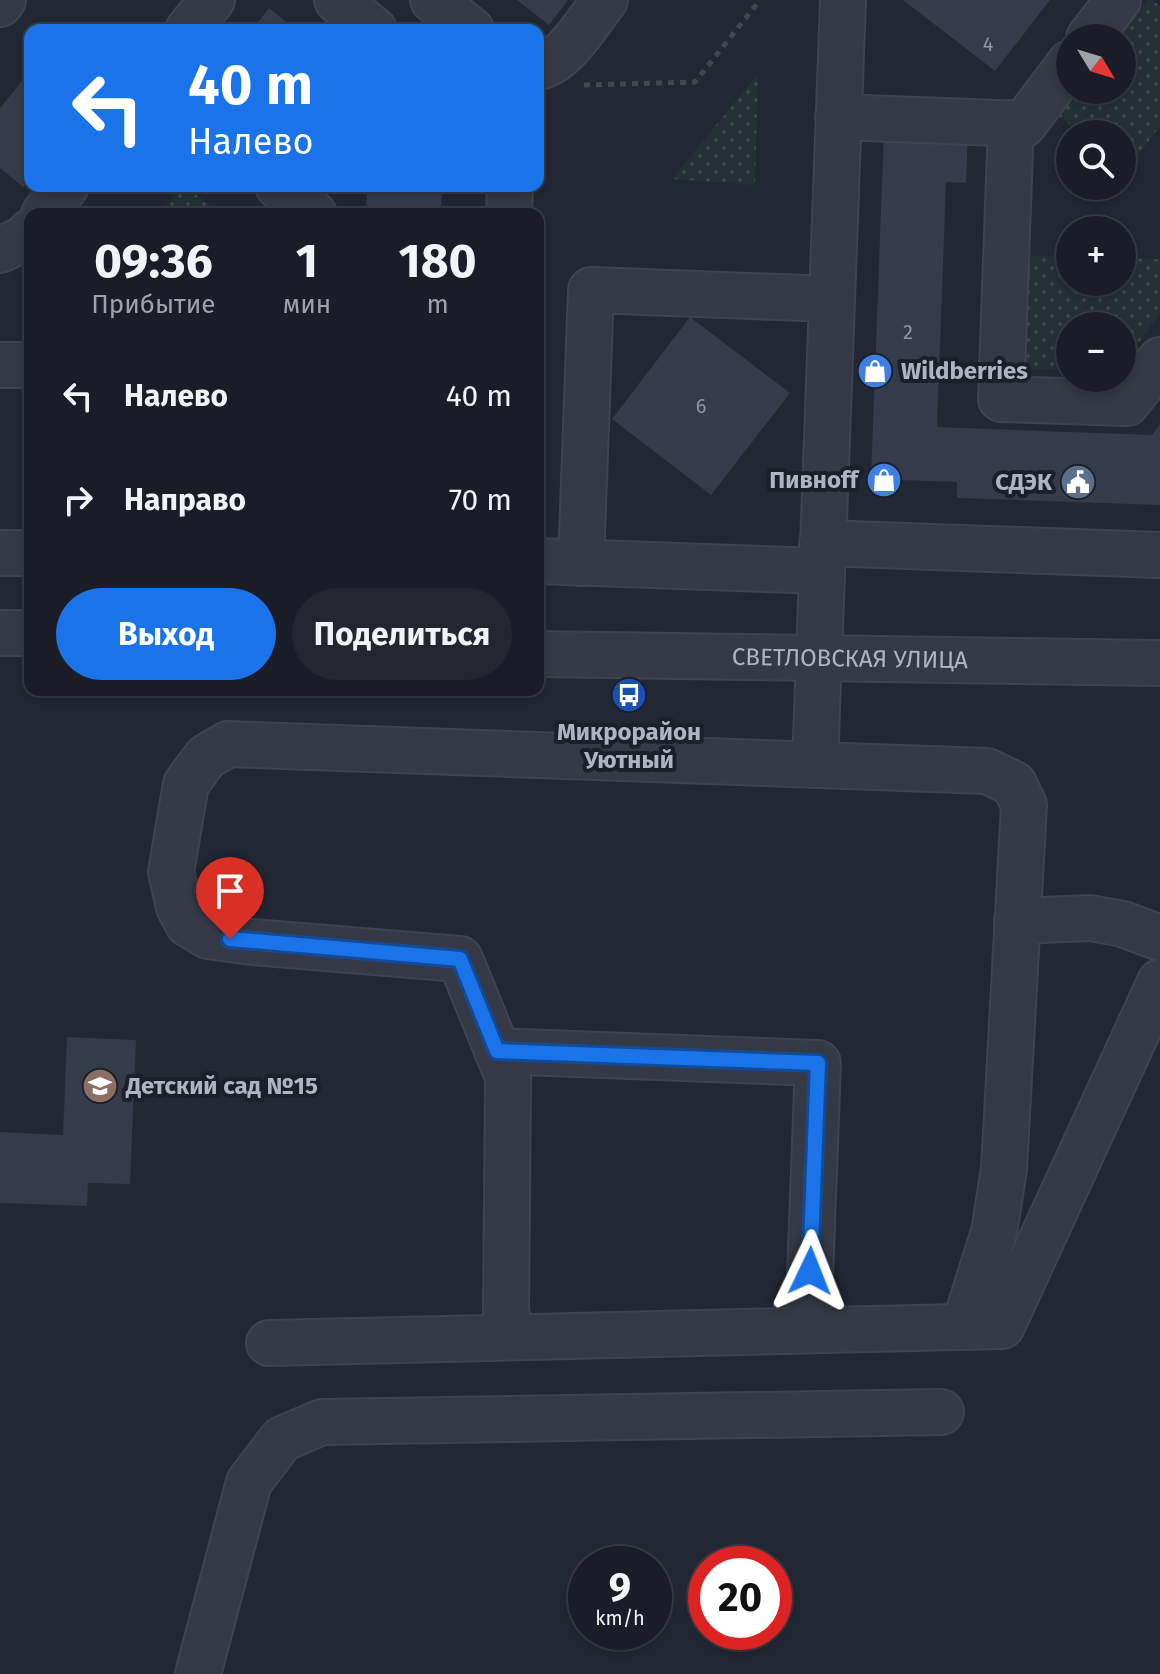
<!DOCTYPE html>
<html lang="ru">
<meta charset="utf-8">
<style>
:root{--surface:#1a1d27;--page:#23262f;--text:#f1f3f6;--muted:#9fa2a7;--line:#383b44;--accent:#1a73e8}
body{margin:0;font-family:"Fira Sans",sans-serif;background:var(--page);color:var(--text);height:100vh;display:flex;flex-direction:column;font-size:30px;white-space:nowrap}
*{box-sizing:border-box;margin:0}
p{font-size:26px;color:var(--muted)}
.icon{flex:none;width:44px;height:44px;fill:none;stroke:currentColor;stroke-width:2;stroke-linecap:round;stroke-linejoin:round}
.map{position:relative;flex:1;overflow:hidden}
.side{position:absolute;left:24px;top:208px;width:520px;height:488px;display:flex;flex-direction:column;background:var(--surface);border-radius:16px;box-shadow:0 4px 12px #0003,0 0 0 2px var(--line)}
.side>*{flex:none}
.banner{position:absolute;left:24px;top:24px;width:520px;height:168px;border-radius:16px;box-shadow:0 4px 12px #0003,0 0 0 2px var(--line);background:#1a73e8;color:#fff;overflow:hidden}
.needle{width:52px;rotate:128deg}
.buttons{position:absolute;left:1056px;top:24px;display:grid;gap:16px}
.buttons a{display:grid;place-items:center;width:80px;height:80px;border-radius:50%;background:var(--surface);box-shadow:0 4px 12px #0003,0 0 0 2px var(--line);font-size:40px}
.speed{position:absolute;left:568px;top:1546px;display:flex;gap:16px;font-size:40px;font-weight:700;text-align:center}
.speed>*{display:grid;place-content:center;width:104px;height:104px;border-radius:50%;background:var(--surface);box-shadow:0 4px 12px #0003,0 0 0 2px var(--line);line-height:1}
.speed small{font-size:20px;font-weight:400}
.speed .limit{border:12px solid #d22;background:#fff;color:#111}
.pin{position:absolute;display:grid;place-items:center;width:68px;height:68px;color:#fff;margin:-82px -34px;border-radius:50% 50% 50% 0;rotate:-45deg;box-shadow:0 0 8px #0007}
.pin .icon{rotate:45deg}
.me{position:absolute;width:88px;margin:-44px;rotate:2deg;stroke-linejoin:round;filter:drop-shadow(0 0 6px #0008)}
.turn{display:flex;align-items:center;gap:28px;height:168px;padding:0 32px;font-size:36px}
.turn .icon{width:104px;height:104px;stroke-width:2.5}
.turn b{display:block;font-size:56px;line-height:68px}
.eta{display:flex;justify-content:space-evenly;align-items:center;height:136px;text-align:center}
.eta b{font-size:48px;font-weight:700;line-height:56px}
.cta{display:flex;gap:16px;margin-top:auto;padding:16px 32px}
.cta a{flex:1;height:92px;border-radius:48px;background:var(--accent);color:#fff;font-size:32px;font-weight:700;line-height:92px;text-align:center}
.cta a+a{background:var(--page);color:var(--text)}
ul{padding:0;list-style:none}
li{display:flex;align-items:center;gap:24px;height:104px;padding:0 32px}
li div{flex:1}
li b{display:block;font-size:30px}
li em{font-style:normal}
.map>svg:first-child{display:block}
.grass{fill:url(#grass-dots)}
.building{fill:#343b4b}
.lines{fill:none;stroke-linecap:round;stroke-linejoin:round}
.minor-casing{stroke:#3e434f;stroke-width:48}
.path{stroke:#3c4a4e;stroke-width:5;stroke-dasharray:6 6;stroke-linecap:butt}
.minor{stroke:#353945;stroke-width:44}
.route-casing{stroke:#114b97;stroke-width:20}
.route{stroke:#1a73e8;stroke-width:14}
.labels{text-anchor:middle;stroke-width:8;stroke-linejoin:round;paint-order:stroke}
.number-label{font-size:20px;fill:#8e94a2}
.poi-label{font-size:24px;font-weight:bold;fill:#afb4c2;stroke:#1a1f29;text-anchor:start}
.street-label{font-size:24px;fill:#afb4c2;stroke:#1a1f29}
</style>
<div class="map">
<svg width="1160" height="1674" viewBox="0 0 1160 1674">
<defs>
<pattern id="grass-dots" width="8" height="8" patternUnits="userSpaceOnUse" patternTransform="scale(2)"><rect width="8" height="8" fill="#233135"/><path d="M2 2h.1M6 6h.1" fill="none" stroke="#404c51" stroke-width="1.8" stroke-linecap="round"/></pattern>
</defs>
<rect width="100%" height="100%" fill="#222734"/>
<path class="grass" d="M1147,0H1152L1160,6V126L1128,168L1122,164V134H1083L1059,116L1078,90H1122V38H1118Z
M758,74L755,185L672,179Z
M181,186H185L221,214H159Z
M1024,256L1070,257V282H1122V258L1160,259V313L1122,366V326H1070V370L1020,368Z"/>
<path class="building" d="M517,0H568L549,25Z
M903,0H1050L995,71Z
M269,8L296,30H252Z
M30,71V179L23,187L0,168V108Z
M884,130L968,133L966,183L946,182L937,427L1152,435L1160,424V505L957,498V482L871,479Z
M367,186H442L441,214H366Z
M690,317L790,393L711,495L612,419Z
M67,1037L136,1040L130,1184L88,1183L87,1206L0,1203V1132L63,1135Z"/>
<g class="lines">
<defs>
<g id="minor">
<path d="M337,0L374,30"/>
<path d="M433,0L471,30"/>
<path d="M0,4L3,0"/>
<path d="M188,30L212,0"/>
<path d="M1089,38L1118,0"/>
<path d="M538,67C565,62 588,21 605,0"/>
<path d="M838,117L1024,124L1070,63"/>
<path d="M1011,123L1001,399L1127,403L1160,360"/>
<path d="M278,186L314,214"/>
<path d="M44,214L66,186"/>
<path d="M509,214L510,186"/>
<path d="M0,250L25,238L30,232"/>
<path d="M0,365H30"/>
<path d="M822,543L1160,555"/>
<path d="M0,553H30"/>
<path d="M538,561L821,571"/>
<path d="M581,563L591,290L832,299"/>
<path d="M0,633H30"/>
<path id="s1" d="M538,654L1160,663"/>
<path d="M815,765L843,0"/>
<path d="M1017,921L1090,918L1123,924L1160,938"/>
<path d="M497,1051L818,1063L808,1330"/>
<path d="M515,1337L506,1314L508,1077L460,959L252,942L208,936L188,924L179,907L171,872L186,784L206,757L228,744L987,771L1014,784L1024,805L1004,1169L994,1232L964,1327"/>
<path d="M269,1343L1002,1326L1160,982"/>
<path d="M198,1674L249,1482L282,1439L322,1422L941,1412"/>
</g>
</defs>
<use href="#minor" class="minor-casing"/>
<path class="path" d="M584,85L695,82L760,0"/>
<use href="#minor" class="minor"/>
</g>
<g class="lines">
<defs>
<path id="route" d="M230,939L460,959L497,1051L818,1063L810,1271"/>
</defs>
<use href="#route" class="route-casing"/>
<use href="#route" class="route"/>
</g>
<defs>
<symbol id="shop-disc" viewBox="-11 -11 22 22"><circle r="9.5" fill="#3f7fe0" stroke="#1a1f29"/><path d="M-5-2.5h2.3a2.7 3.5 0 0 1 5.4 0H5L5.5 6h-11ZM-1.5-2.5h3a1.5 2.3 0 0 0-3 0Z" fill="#fff"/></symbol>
<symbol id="civic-disc" viewBox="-11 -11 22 22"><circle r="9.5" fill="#5c6f8a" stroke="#1a1f29"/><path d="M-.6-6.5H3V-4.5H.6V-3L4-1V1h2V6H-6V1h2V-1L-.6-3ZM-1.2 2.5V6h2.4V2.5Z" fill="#fff"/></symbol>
<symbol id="bus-disc" viewBox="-11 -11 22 22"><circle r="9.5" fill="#1a4fb4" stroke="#1a1f29"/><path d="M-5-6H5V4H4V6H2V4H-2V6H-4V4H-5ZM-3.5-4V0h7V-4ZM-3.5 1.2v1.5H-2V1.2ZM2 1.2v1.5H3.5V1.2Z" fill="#fff"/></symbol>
<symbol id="school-disc" viewBox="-11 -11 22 22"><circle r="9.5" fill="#8d6e63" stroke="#1a1f29"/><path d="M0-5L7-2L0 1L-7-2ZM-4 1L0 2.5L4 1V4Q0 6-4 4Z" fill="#fff"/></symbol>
</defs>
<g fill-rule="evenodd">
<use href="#shop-disc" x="855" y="351" width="40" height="40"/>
<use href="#shop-disc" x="864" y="460" width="40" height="40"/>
<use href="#civic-disc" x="1058" y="462" width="40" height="40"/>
<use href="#bus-disc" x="609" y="675" width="40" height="40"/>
<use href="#school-disc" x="80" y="1066" width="40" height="40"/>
</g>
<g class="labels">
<g class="number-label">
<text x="988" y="51">4</text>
<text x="908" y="339">2</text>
<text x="701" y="413">6</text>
</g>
<g class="poi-label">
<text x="901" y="379">Wildberries</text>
<text x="858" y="488" text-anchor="end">Пивноff</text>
<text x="1052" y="490" text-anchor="end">СДЭК</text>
<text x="629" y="740" text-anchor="middle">Микрорайон<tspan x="629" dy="28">Уютный</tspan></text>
<text x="126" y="1094">Детский сад №15</text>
</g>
<g class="street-label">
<text dy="8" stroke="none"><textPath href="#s1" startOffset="312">СВЕТЛОВСКАЯ УЛИЦА</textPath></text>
</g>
</g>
</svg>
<div class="buttons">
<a><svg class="needle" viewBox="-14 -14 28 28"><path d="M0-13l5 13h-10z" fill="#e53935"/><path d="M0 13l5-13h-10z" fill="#9fa2a7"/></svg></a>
<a><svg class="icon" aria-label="search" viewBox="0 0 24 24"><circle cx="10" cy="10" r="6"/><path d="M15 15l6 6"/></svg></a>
<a>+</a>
<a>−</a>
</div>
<div class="speed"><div>9<small>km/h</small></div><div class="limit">20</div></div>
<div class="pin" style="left:230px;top:939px;background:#d93025"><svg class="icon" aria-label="arrive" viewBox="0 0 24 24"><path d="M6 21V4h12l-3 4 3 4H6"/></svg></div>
<svg class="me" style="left:810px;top:1271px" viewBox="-20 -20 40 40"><path d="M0-17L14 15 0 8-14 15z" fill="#1a73e8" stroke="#fff" stroke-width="4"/></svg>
<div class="banner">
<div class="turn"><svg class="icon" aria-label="left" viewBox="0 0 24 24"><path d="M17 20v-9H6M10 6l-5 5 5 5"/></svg><div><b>40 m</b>Налево</div></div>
</div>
<section class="side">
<div class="eta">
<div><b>09:36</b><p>Прибытие</p></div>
<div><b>1</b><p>мин</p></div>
<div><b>180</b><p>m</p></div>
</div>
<ul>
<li><svg class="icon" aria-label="left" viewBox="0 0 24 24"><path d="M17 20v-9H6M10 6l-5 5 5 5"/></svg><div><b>Налево</b></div><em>40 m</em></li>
<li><svg class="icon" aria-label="right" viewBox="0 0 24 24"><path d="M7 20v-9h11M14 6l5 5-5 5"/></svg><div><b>Направо</b></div><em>70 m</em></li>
</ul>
<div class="cta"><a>Выход</a><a>Поделиться</a></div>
</section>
</div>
